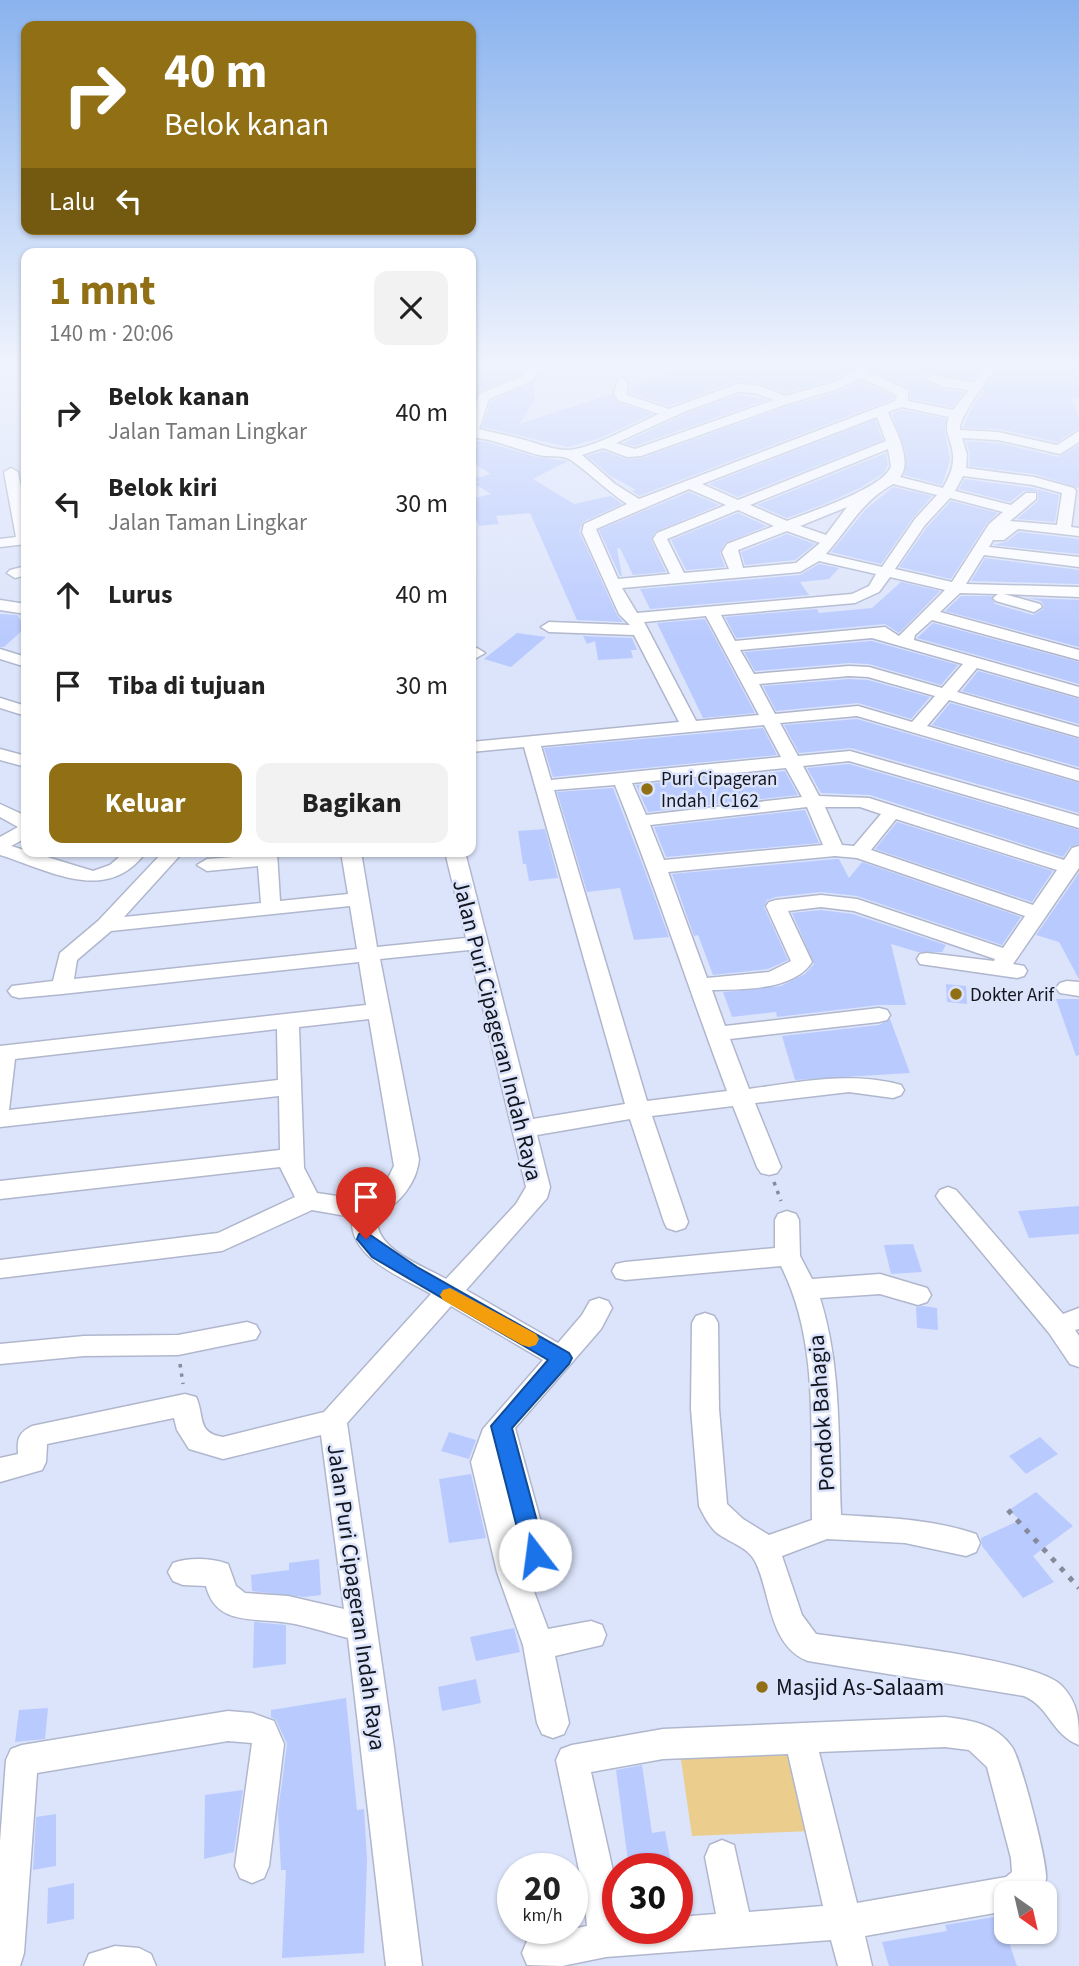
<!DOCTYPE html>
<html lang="id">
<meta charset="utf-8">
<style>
:root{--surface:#fff;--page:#f2f2f2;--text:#222;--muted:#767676;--accent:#917015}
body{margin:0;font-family:"Source Sans 3",sans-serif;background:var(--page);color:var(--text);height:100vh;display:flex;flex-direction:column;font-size:26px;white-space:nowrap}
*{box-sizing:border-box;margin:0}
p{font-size:23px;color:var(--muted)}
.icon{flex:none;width:38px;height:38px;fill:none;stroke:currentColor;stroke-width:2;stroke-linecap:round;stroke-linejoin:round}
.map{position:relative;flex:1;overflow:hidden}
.side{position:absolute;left:21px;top:248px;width:455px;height:609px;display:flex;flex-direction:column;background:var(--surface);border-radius:14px;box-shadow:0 2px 5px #0004}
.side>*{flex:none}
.banner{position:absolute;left:21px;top:21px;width:455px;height:214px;border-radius:14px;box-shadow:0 2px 5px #0004;background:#917015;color:#fff;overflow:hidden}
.needle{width:46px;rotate:146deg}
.controls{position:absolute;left:994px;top:1881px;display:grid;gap:14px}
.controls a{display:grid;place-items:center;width:63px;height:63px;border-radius:14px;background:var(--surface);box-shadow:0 2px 5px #0004;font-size:35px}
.speed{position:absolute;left:497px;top:1853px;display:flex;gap:14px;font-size:35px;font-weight:700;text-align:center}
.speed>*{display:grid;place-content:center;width:91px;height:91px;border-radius:50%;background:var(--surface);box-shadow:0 2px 5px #0004;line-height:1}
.speed small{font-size:18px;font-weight:400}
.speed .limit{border:10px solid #d22;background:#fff;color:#111}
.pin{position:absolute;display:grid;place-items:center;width:60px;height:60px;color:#fff;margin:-72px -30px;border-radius:50% 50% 50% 0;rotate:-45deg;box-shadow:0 0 7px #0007}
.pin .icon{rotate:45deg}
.me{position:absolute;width:77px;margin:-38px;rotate:345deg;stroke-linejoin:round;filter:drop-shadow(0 0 5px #0008)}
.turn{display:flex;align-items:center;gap:24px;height:147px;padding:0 28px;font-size:32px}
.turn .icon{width:91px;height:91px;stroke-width:2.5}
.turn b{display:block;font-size:49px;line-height:60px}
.then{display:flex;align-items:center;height:66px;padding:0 28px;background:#0003;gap:14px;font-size:26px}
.round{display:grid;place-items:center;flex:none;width:74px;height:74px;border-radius:14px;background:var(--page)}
.headline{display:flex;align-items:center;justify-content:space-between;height:119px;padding:0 28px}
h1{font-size:42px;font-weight:700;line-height:52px;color:var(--accent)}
.button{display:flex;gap:14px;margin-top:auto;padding:14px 28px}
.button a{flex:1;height:80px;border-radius:14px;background:var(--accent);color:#fff;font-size:28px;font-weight:700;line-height:80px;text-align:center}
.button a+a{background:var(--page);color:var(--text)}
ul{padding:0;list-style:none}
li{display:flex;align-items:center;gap:21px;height:91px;padding:0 28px}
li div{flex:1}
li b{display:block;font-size:26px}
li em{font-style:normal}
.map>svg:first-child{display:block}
.green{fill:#ebce8d}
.building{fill:#b9cafe}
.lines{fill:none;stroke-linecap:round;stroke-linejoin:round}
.street-casing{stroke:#b0b7cd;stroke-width:3}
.path-far1{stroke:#868b9c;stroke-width:3.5;stroke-dasharray:3.5 6;stroke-linecap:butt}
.path{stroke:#868b9c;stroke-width:5;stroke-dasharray:5 8;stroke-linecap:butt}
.street{fill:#fff;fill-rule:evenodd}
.route{fill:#1a73e8;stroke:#114b97;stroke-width:2}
.slow{fill:#f59e0b}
.poi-dot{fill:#917015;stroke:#dce4fb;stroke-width:2.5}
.labels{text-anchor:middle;stroke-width:5;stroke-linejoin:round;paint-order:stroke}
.poi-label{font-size:19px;fill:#13151d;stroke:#dce4fb;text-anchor:start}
.near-street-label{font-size:23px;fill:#13151d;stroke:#dce4fb}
.near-poi-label{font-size:23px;fill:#13151d;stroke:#dce4fb;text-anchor:start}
</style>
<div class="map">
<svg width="1079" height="1966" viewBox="0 0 1079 1966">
<rect width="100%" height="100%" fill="#dce4fb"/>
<path class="green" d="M789,1746L812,1831L692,1836L680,1753Z"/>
<path class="building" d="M471,364H532L521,374L478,392L471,408V394L480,381L471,380Z
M686,364H768L775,374L799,364H858L836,379L786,393L758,383L737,381L669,406L630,393V387L687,369Z
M878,364H982L973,380L925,372L926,382L944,390L964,392L952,407L911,399L909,388L872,371Z
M1000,364H1079V398H1070L1079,416V428L1057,442L999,429L963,428L971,409Z
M861,381L894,396L893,399L639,496L632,491L636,490L609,475L587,456L603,451L626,459L642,458L788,406L836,393Z
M534,382L535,400L519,424L612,394L617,402L652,414L600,438L568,447L482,427L491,401Z
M738,395L766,400L635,446L623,443L685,414Z
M902,410L946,419L945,432L950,460L942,485L904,475L906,453L892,414Z
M875,420L883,440L738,497L709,484Z
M471,440L486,442L536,457L568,461L533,479L574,504L611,496L622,504L583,522L579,531L617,615L623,622L577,620L530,513L496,516L499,524L479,526L475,516L471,518V499L491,494L475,484L479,482L473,479L491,474L471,462Z
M966,441L998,443L1059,457L1079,445V488L1034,474L969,466L970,454Z
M886,453L888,465L884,473L860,488L827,503L787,518L757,505Z
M964,479L1032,488L1059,495L1055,522L1017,519L1038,501V491H1024L1010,502L959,489Z
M893,487L932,496L913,518L881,564L831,552L866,509Z
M689,492L719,505L655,532L651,540L666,572L633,575L620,548L617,549L622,576H620L599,530Z
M951,501L998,513L987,523L951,579L899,567L927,527Z
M738,513L767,526L725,543L720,553L725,567L686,570L671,540Z
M1019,532L1079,539V554L993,545L1006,542Z
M787,534L815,544L795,560L745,565L741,552Z
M985,558L1079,570V584L971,581Z
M819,564L839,568L829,579L800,582L809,595L650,609L640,589L800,575Z
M901,582L940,591L899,633L885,624L736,638L725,617L817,609L819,613L872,608Z
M961,596H991L995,604L1033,615L1043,609L1044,606L1041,601L1027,598L1079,600V647L945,611Z
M0,614L17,615L26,627L4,647H0Z
M705,619L755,713L703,718L657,623Z
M933,623L1079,662V684L917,638Z
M517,633L546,637L511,667L484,659Z
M583,636L632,638L637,650H631L633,658L598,660L595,641L587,644Z
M872,641L958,665L941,685L869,664L849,663L755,671L744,652Z
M978,671L1079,699V724L962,691Z
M849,679L868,680L930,697L911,719L858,703L776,711L763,686Z
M950,703L1079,739V767L932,725Z
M857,719L1079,783V813L851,748L799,753L784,725Z
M763,728L777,755L553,777L544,748Z
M849,764L1079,830V844L1070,847L1063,857L870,795L821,793L807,768Z
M785,771L798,795L648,812L636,785Z
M613,788L642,863L669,937L634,940L620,888L587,892L557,792Z
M805,810L819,843L666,857L654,827Z
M897,822L1053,871L1032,902L875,849Z
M545,829L558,878L529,881L526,864H523L518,831Z
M835,859H839L849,878L862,862L1021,917L1002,945L857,896L821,892L776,897L767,900L764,907L788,960L768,969L713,975L698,935L694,936L672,874Z
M1079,873V979L1059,942L1036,935Z
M821,910L853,914L946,945L942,952H918L891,944L906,1005H879L777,1017L776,1012L732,1017L723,992L781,986L805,974L814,964L792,913Z
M946,984L966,986L967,1004L947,1002Z
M1056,999H1079V1055L1076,1056Z
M890,1019L910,1073L795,1080L782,1036L879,1025Z
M1079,1206V1234L1029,1238L1018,1211Z
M913,1244L922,1272L891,1274L884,1245Z
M923,1306L937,1308L938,1330L917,1328L916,1307Z
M449,1432L476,1440L469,1459L441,1451Z
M1040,1437L1058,1454L1026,1474L1009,1456Z
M471,1474L486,1538L449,1543L439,1479Z
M1036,1492L1073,1526L1033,1556L1054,1582L1023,1598L982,1546L981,1538L1020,1520L1009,1510Z
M319,1559L321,1595L304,1597L252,1591L251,1575L289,1570V1563Z
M254,1622L286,1625V1664L253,1668Z
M514,1628L520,1652L476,1661L470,1637Z
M476,1679L481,1703L442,1711L438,1687Z
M346,1698L357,1810L364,1809L367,1859L364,1953L282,1958L286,1870H281L278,1812L287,1744L276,1720L271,1717V1710Z
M48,1708L45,1739L15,1742L19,1710Z
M642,1765L652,1833L665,1831L671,1862L629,1869L616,1770Z
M243,1790L234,1852L204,1859L205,1795Z
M56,1814V1866L33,1870L36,1817Z
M74,1883V1919L47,1924L48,1888Z
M1000,1916L1017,1966H889L882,1942L947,1931L945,1925Z"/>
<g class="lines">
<defs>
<path id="street" d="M536,364H549L530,382L489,399L479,429C493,433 507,435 521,439C538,443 550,450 568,450C592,449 636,424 659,414L618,400L614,393L618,379L622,378L628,382L627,395L669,409L737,384L757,385L786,396L837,381L862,364H875L868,372L908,390V401L953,410L969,390L944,387L927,380V374L974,383L985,364H997C989,380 958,416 960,430L998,432L1057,445L1079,431V442L1060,454L998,440L962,438L967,455L966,468L1034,477L1074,488L1076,491L1071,527L1079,528V536L1018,529L1004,540H993L989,547L1079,557V567L984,555L966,584L1079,587V597L1004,594L1040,604L1042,607L1034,612L996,601L993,598L998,594L960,593L940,612L1079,650V660L932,620L915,635L914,640L1079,687V697L977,668L957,692L1079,727V737L949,700L927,726L1079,770V781L857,716L780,723L798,756L850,751L1079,816V828L849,761L803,766L819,796L869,798L1064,860L1072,848L1079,846V868L1013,964L1024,966L1027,971L1024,976L1017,978L920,964L917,959L920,954L927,953L994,961L995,959L854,911L821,907L788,911L812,962C793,991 743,989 712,990L725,1026L879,1008L887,1010L890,1015L887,1020L879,1022L730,1039L749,1089C800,1082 851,1071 901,1085L904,1090L901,1095L893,1098L849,1092L755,1103L781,1167L777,1173L769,1175L761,1173L757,1167L733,1106L652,1116L688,1222L685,1228L676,1231L667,1228L664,1222L630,1119L537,1135L550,1187L547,1198L466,1290L558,1343L582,1315L590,1301L599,1298L608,1301L612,1308L601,1329L515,1428L550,1555L544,1573L530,1581L548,1629L591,1621L602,1625L606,1635L602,1645L555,1656L569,1723L564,1734L553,1738L542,1734L537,1723L523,1645L497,1572L471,1462L483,1429L543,1360L451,1306L347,1423L394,1748L422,1966H386L348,1638C328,1633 308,1626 289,1623C256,1617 216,1627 206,1586L183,1585L173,1581L168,1572L173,1563C189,1557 212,1558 228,1564L236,1586L245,1593L288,1596L344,1609L321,1435L223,1459L189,1449L177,1430L174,1418L47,1444L46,1462L42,1470L0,1482V1458L18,1454C17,1439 18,1433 32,1426L185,1394L196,1397C205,1416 196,1433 223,1437L324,1412L431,1294C402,1277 348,1258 352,1217L312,1210L222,1251L0,1278V1260L218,1233L295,1197L280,1167L0,1199V1181L280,1150L279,1096L0,1127V1046L366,1005L359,962L62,994L19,998L12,996L8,991L12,986L53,981L60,953L98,921L163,852H183L124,917L261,903L258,866L207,871L197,865L207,859L258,855L257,852H277L280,901L348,894L341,852H361L377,947L466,938L445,852H465L533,1119L625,1104L524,747L471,752V742L679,722L634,635L549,632L541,627L549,622L630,625L619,614L582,532L584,524L627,504C607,491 591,474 571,460C564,455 553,457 544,456C528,454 485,435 471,438V415L479,394L522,376ZM861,378L897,395L895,401L639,499L615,484L582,455L603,448L627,457L641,456L787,404L835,390ZM738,392L755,393L774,400L635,449L616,443L684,412ZM902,407L949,417C943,433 952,439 953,455C954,468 949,477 943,488L900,477C913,461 895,429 888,412ZM877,417L886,441L738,500L702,484ZM888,449L891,466C885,488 809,512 787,521L750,505ZM963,476L1033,485L1062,493L1057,525L1010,521L1036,499V493H1026L1011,505L955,491ZM893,484L937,495L915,519L882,567L826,554C850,527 861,502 893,484ZM689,489L726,505L657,533L653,539L670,574L618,579L596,529ZM950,498L1003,512L989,524L952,582L895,569L925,525ZM847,507L826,535L800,526ZM738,510L774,526L727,544L722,552L729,569L684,573L667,539ZM787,531L820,543L796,563L743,568L738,550ZM819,561L876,574L869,586L852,594L637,613L622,588L800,572ZM890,577L945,590L899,636L885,627L735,641L721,615L855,603L879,592ZM706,616L759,715L696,721L644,622ZM872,638L963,664L942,688L869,667L849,666L754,674L740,650ZM849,676L868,677L935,696L912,722L858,706L775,714L759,684ZM764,725L781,757L551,780L541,746ZM786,768L802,797L646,815L632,783ZM615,785C656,887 689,990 727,1091L647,1101L554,790ZM807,807L823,845L664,860L650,825ZM825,807H860L881,814L854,846L842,845ZM896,819L1057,870L1033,905L871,850ZM835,856L857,858L1025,916L1003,948L857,899L821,895L776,900L769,902L766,906L791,961L769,972L707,978L668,872ZM350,906L357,949L74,979L77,960L111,931ZM469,950L526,1187L516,1204L446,1279C420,1264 372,1249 377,1214C399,1206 417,1182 419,1159L380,959ZM369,1019L394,1166L385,1184L364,1200L317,1193L304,1168L299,1027ZM277,1029L278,1080L9,1110L15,1059Z
M11,468L18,472L26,514V544L0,547V539L16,537L4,472Z
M26,566V575L15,578L7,573L10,570Z
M0,600L26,604V614L0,610Z
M477,648L485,653L471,661V650Z
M0,649L26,657V667L0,659Z
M0,698L26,706V716L0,708Z
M0,749L26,756V767L0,760Z
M0,804L26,816V838L11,846L93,871L110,865L125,852H146C107,905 51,871 0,855V837L18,827L0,817Z
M1067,981L1079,982V996L1060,993L1056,988L1060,983Z
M948,1187L956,1190L1063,1314L1079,1308V1329L1075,1330L1079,1336V1367L1070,1364L1049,1333L940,1202L936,1196L940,1190Z
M787,1211L796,1214L799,1220L800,1256L812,1279L880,1274L927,1288L931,1295L927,1302L918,1305L880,1294L820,1298C842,1367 838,1443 841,1515C886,1518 933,1519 976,1534L980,1543L976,1552L966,1556L905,1543L827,1539L782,1556L802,1615L816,1634C862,1641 1035,1658 1062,1686C1079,1704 1079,1721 1079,1745C1051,1734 1050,1707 1024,1696L808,1661C769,1646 771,1595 756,1563C749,1547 730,1543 717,1533C709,1526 704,1516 699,1506L691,1409L692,1323L696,1316L705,1313L714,1316L718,1323L719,1409L727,1504L743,1519L769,1535L812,1520C810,1436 820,1343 781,1266L625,1280L616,1278L612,1271L616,1264L625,1262L775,1248V1220L778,1214Z
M247,1322L256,1325L260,1332L256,1339L178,1355L84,1356L0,1364V1344L84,1336L178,1335Z
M228,1711L252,1713L274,1721L284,1744L269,1866L264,1878L252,1883L240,1878L235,1866L252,1743L228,1741L37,1773L24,1953L20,1966H0V1842L6,1760L11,1749L22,1745Z
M945,1717C971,1720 996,1724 1012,1747C1021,1760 1048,1864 1046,1879C1045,1884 1041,1890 1038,1894H1006V1911L865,1936L872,1966H838L831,1940L606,1957L562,1966L527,1965L522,1953L527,1941L539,1936L587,1926L583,1889L556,1760L561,1749L572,1745L663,1729ZM945,1747L969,1750L987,1767L1011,1858L1012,1872L1006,1877L857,1903L819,1752ZM788,1754L823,1906L749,1912L734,1845L722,1840L710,1845L705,1857L716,1914L677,1917V1928H618L617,1889L591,1772L663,1759Z
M115,1946L139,1948L151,1954L156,1966H84L89,1954Z"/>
</defs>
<use href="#street" class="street-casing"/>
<path class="path-far1" d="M774,1182L781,1201
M180,1364L183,1384"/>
<path class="path" d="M1008,1510L1079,1588"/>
<use href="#street" class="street"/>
</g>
<linearGradient id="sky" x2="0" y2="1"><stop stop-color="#8ab3ee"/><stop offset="0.57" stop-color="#eff3fd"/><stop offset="1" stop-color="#eff3fd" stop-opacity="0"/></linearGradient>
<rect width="1079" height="639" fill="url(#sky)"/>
<path class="route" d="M366,1232L417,1267L569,1353L572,1358L569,1364L512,1428L546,1555L543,1561L535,1564L527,1561L524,1555L491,1426L548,1360L372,1257L357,1239L359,1234Z"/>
<path class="slow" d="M450,1288L536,1334L539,1339L536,1345L529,1347L522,1345L443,1300L440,1295L443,1290Z"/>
<g class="poi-dot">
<circle cx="647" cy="789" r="7"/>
<circle cx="956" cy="994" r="7"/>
<circle cx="762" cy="1687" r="7"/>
</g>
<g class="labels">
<g class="poi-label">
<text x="661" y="785">Puri Cipageran<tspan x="661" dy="22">Indah I C162</tspan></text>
<text x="970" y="1001">Dokter Arif</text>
</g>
<g class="near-street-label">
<text transform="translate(498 1030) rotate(76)" y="8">Jalan Puri Cipageran Indah Raya</text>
<text transform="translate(821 1413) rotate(-94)" y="8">Pondok Bahagia</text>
<text transform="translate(357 1597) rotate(82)" y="8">Jalan Puri Cipageran Indah Raya</text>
</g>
<g class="near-poi-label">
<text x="776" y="1695">Masjid As-Salaam</text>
</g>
</g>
</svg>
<div class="controls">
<a><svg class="needle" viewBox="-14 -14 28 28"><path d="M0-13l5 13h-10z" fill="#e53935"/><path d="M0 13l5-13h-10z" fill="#767676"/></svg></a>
</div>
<div class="speed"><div>20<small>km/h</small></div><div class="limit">30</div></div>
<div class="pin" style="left:366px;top:1239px;background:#d93025"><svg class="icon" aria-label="arrive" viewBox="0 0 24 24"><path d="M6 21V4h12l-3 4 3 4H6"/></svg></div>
<svg class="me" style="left:535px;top:1555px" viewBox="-20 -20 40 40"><circle r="19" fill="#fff"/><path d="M0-13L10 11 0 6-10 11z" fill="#1a73e8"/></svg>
<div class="banner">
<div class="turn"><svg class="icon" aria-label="right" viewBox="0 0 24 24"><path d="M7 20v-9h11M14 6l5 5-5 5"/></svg><div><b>40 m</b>Belok kanan</div></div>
<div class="then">Lalu<svg class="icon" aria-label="left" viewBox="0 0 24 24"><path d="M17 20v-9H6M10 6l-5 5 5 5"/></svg></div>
</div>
<section class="side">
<div class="headline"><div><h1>1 mnt</h1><p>140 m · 20:06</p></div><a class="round"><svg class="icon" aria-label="close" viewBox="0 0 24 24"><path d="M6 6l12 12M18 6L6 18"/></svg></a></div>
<ul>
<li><svg class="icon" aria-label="right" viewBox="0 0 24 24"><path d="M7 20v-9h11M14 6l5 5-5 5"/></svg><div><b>Belok kanan</b><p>Jalan Taman Lingkar</p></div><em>40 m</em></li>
<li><svg class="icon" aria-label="left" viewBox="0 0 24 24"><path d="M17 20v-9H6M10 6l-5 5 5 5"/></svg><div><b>Belok kiri</b><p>Jalan Taman Lingkar</p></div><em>30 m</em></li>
<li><svg class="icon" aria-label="ahead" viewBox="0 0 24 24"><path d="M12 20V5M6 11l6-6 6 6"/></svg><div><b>Lurus</b></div><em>40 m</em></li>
<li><svg class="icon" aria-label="arrive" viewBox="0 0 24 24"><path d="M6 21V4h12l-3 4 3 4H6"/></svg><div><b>Tiba di tujuan</b></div><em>30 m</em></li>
</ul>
<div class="button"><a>Keluar</a><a>Bagikan</a></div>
</section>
</div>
